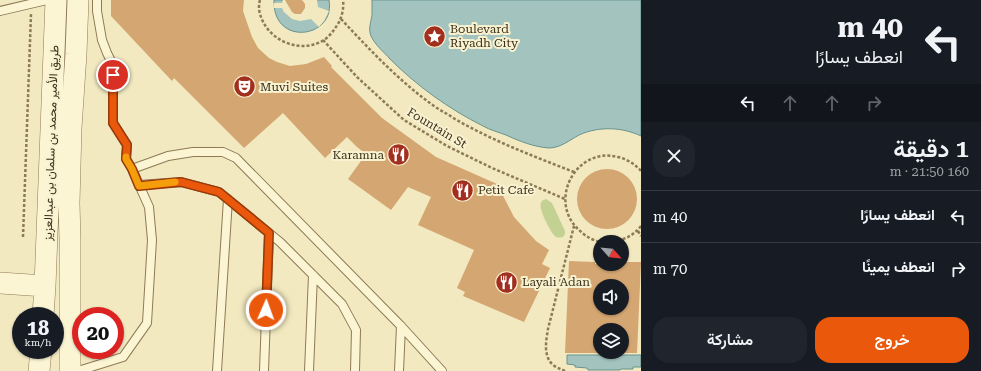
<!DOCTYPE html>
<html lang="ar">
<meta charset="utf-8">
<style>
:root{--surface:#171b24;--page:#20242c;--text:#f1f3f6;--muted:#9ea1a6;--line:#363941;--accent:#ea580c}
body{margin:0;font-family:"Roboto Serif",Vazirmatn,serif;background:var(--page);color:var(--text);direction:rtl;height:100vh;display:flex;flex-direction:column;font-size:15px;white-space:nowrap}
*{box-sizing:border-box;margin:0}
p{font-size:13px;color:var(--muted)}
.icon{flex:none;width:22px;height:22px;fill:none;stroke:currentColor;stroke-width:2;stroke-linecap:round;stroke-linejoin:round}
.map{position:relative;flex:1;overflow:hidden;direction:ltr}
.drawer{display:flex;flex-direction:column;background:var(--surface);width:340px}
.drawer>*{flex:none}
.top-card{background:#171b24;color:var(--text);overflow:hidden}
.needle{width:26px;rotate:117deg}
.fabs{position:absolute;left:593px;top:235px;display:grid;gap:8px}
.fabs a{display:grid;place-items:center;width:36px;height:36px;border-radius:50%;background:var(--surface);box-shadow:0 1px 3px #0004;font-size:20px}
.speed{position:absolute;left:12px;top:307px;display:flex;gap:8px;font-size:20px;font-weight:700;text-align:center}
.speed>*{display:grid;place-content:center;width:52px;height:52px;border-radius:50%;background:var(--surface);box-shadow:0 1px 3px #0004;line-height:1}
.speed small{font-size:10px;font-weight:400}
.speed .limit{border:6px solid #d22;background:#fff;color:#111}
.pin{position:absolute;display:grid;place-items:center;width:34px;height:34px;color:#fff;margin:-17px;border:2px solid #fff;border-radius:50%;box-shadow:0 1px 4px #0007}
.me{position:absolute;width:44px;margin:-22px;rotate:2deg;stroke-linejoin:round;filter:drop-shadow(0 0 3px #0008)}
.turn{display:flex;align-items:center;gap:14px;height:84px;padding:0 12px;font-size:18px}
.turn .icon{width:52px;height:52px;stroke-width:2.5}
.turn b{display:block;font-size:28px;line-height:34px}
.lanes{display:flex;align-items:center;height:38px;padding:0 12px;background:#0003;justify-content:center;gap:20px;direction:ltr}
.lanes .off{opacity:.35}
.round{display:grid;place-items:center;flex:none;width:42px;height:42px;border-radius:16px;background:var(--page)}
.headline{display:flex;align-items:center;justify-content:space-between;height:68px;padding:0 12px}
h1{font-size:24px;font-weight:600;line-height:30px}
.action{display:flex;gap:8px;margin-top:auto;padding:8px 12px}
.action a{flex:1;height:46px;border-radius:16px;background:var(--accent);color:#fff;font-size:16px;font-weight:600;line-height:46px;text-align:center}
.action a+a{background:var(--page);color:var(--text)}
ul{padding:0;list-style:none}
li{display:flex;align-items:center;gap:12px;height:52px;padding:0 12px;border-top:1px solid var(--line)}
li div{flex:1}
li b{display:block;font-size:15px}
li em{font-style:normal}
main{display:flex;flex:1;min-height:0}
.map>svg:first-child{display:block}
.green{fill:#c3d192}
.water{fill:#a3c4be;stroke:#69938d}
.pier{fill:#f2e9c0}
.building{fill:#d4a671;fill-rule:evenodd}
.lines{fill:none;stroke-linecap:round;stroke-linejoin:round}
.service-casing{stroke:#8d7a56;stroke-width:10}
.tertiary-casing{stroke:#8d7a56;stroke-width:22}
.path{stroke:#8d7a56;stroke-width:2.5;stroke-dasharray:3 2;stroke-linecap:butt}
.service{stroke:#fcf5d4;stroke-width:8}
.tertiary{stroke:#fcf5d4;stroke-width:21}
.route-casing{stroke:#983908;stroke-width:10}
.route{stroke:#ea580c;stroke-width:7}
.slow{stroke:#f59e0b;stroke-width:7}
.labels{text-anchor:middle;stroke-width:4;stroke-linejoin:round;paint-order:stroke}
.poi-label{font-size:12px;fill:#3b2f1c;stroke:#f9f2d0;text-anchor:start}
.street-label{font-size:12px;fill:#3b2f1c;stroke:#f9f2d0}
</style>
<main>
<section class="drawer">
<div class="top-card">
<div class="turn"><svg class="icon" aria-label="left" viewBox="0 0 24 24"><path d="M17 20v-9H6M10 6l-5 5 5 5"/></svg><div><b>40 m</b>انعطف يسارًا</div></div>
<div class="lanes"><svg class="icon" aria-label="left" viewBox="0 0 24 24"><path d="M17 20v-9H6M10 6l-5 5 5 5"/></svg><svg class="icon off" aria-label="ahead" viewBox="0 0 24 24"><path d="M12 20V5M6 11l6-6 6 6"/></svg><svg class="icon off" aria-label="ahead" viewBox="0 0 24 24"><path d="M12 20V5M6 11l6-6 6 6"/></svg><svg class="icon off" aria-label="right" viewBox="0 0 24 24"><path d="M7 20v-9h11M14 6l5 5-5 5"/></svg></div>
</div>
<div class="headline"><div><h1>1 دقيقة</h1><p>160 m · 21:50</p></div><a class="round"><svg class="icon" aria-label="close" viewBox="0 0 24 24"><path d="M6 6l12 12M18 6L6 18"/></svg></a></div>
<ul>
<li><svg class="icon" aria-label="left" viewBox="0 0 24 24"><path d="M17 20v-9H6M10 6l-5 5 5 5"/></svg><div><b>انعطف يسارًا</b></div><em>40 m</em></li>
<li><svg class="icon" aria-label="right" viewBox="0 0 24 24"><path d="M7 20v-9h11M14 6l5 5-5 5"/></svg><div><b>انعطف يمينًا</b></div><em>70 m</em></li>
</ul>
<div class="action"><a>خروج</a><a>مشاركة</a></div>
</section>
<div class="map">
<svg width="641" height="371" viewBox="0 0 641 371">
<rect width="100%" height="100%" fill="#f2e9c0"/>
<path class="green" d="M546,199L552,203L565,231V234L563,237C559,238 556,238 554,235C550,231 538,208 541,203C542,200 544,200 546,199Z"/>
<path class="water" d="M274,0H329C336,39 272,47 274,0Z
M372,0H641V136C622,127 599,126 579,135C570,140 560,148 549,148C534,147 519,141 506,135C498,132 490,130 483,126C449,109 417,86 390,59C384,52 375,45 371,36C368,29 371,22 372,15C372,10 372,5 372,0Z
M567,355H641V367H633V369H621L620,370H588L587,368L575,367V365L567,364Z"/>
<path class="pier" d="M283,0H317L318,7L329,11L324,21L319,27L311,19L300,21L292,19L284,12L282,8H273L274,3H282Z"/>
<path class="building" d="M111,0H244L243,11L252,37L258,48L269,58L277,62L290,66L306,64L324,57L332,66L331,67L382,118L436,157L497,184L514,217L536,241L549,250L542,264L550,268L524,322L463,296L465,292L457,288L474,250L418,225L431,197L408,187L391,210L348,179L366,154L357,147L347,137L325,158L283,113L244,148L174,78L172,81L111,16Z
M285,0H302L305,4V8L301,14H295L292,12Z
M577 199a30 30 0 1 1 60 0a30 30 0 1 1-60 0Z
M569,261L595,262V264H622V262H641L637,353H622V330H600V353H565ZM600,286H622V308H600Z"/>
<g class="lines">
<defs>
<path id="service" d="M0,11L47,0
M132,169L168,156L193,152H223L236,158L401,326L442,371
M139,185L181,182L219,192L280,242L342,304L356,330L355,371
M78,371L123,357L147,323L152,240L149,207L132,169L126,159L127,145L113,123V65L107,53L102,40L97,11V0
M217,371L228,199
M264,371L269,233
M309,371L313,275
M399,371L401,326"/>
<path id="tertiary" d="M0,283L45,286L43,316
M45,286L56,0
M39,371L41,350
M70,371V240L69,203L71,128L76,54L78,0"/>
</defs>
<use href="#service" class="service-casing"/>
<use href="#tertiary" class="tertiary-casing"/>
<path class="path" d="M260,0C259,3 259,6 259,9C263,38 298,56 324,40C330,36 334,30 338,24C342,17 344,8 343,0
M341,19C370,50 399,81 434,106C441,111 448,114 455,119C493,141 533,156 574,172
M323,40L357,77L404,120L447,146L492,168L565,199
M638,231L641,236
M23,237L31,14
M609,242C605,242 601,242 597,241C590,239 584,235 579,230C547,201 576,146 618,157C627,159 635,164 641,171
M613,242C625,239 633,236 641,226
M565,371C561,369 557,368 553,365C543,356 546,341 548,329L574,226"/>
<use href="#service" class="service"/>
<use href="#tertiary" class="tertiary"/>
</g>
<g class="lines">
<defs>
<path id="route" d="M113,75V123L127,145L126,159L132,169L139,186L181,182L219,192L269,233L266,310"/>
</defs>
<use href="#route" class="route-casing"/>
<use href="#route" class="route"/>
<path class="slow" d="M126,157V159L132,169L139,186L175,182"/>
</g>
<defs>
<symbol id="sight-disc" viewBox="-11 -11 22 22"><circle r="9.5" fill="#a22e1f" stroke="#f9f2d0"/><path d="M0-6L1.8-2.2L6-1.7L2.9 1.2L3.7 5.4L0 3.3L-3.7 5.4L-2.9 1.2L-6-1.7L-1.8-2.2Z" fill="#fff"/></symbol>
<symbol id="theatre-disc" viewBox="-11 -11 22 22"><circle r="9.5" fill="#a22e1f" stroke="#f9f2d0"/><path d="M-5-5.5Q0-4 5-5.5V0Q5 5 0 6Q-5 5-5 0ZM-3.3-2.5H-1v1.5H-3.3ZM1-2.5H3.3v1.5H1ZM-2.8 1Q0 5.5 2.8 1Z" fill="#fff"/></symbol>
<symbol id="restaurant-disc" viewBox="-11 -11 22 22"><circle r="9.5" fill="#a22e1f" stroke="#f9f2d0"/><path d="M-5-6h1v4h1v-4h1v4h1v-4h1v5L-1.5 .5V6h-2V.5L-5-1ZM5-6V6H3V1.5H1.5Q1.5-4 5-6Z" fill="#fff"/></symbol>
</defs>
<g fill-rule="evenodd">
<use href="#sight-disc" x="422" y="24" width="25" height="25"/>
<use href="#theatre-disc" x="232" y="74" width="25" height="25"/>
<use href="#restaurant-disc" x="386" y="142" width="25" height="25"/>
<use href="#restaurant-disc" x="450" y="178" width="25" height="25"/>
<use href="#restaurant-disc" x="494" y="270" width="25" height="25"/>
</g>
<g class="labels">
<g class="poi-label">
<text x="450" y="33">Boulevard<tspan x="450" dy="14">Riyadh City</tspan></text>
<text x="260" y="91">Muvi Suites</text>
<text x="384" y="159" text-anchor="end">Karamna</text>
<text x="478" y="194">Petit Cafe</text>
<text x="522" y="286">Layali Adan</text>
</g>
<g class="street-label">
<text transform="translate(437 128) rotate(31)" y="4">Fountain St</text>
<text transform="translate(51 143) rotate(-88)" y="4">طريق الأمير محمد بن سلمان بن عبدالعزيز</text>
</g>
</g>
</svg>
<div class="fabs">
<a><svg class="needle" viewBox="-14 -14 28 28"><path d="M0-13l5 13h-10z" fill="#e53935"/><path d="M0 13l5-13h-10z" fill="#9ea1a6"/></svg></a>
<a><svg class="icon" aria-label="sound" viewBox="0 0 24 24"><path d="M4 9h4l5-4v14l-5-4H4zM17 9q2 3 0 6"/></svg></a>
<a><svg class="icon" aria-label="layers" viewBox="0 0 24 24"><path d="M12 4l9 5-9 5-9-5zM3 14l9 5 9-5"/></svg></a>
</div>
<div class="speed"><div>18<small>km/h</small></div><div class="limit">20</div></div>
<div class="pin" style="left:113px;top:75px;background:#d93025"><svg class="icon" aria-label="arrive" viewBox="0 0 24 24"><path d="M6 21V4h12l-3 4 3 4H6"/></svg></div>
<svg class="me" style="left:266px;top:310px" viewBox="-20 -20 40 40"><circle r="17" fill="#ea580c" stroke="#fff" stroke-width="3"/><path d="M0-11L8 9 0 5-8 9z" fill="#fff"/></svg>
</div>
</main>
